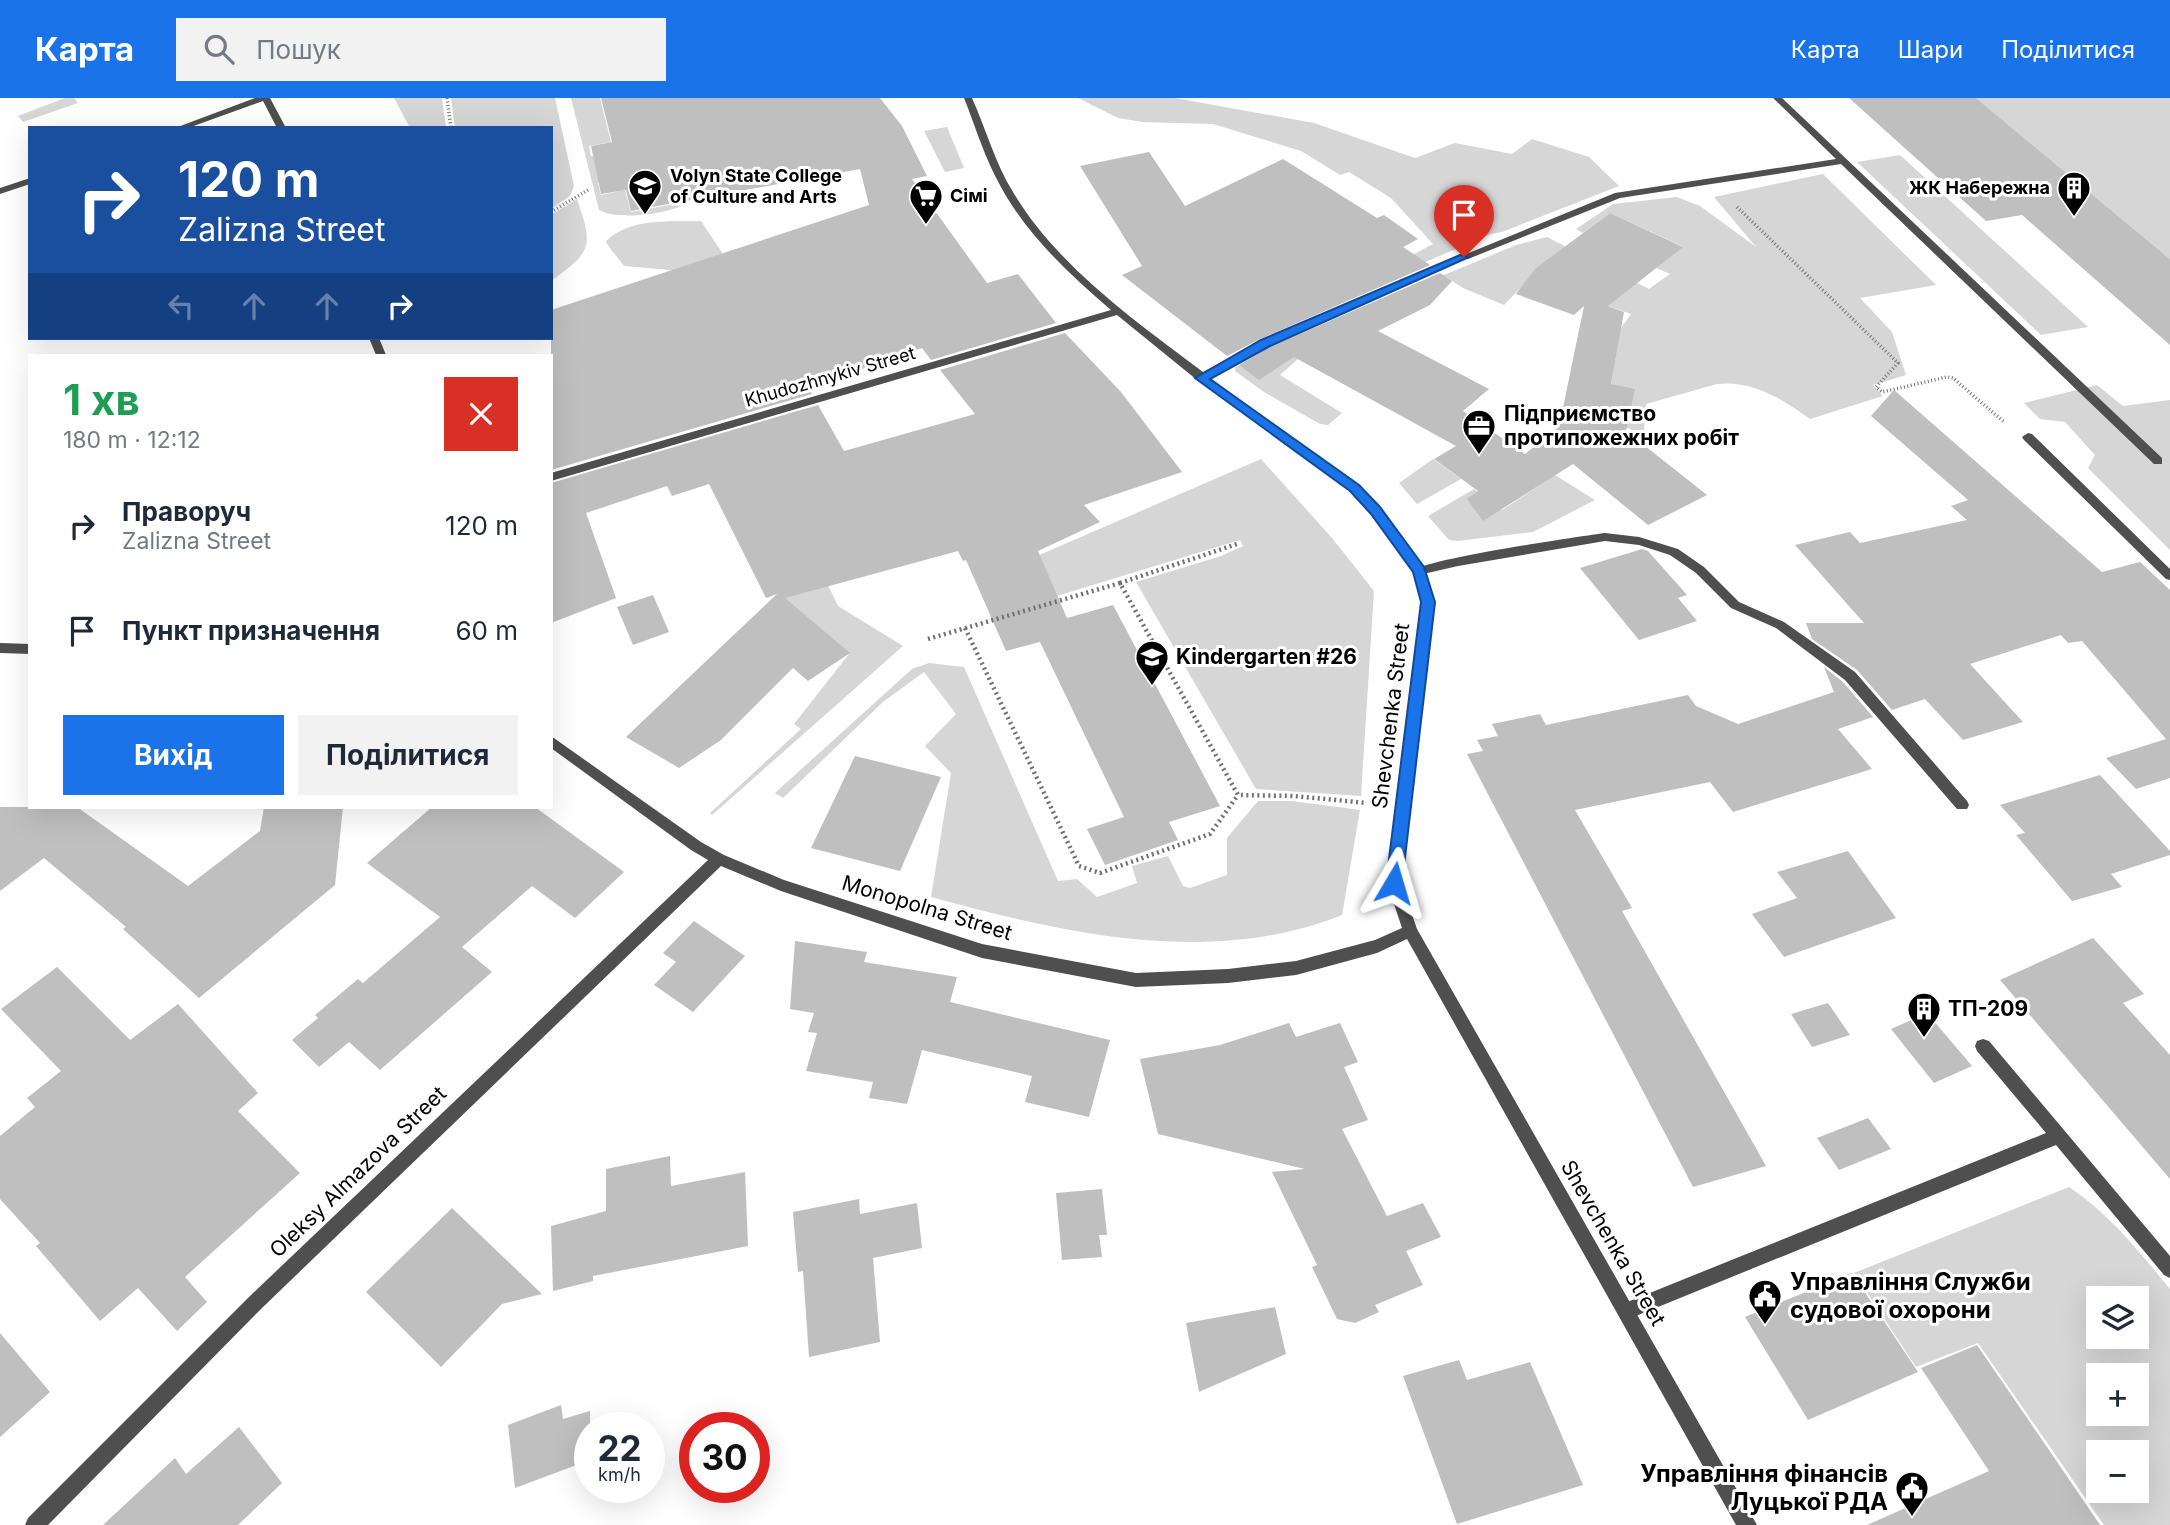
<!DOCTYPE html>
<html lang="uk">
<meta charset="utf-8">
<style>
:root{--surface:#fff;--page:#f2f2f3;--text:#1f2937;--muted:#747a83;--accent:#1a73e8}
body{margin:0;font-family:Inter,sans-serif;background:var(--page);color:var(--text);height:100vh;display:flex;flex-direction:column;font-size:26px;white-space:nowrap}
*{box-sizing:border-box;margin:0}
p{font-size:23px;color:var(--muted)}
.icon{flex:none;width:38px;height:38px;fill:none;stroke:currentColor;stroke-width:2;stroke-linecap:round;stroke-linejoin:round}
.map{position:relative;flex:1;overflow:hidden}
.drawer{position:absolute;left:28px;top:256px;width:525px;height:455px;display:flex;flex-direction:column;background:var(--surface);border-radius:0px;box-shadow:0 7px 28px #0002}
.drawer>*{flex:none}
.guide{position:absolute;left:28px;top:28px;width:525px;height:214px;border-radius:0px;box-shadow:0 7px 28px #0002;background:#1a4fa0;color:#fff;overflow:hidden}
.fabs{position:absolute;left:2086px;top:1188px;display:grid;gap:14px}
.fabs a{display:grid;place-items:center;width:63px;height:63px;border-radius:0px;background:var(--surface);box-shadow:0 7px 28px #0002;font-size:35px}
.speed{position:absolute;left:574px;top:1314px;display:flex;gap:14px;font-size:35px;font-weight:700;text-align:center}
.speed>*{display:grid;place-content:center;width:91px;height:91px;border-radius:50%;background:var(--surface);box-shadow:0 7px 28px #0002;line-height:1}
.speed small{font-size:18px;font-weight:400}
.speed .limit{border:10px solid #d22;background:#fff;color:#111}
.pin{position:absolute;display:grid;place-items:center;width:60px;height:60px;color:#fff;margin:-72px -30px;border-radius:50% 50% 50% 0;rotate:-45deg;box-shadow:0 0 7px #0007}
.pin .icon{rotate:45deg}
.me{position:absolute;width:77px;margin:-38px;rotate:7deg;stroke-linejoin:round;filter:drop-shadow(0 0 5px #0008)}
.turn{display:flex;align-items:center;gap:24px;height:147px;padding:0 35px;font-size:32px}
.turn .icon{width:91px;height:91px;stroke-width:2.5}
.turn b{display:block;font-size:49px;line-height:60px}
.lanes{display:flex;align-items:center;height:66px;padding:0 35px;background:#0003;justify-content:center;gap:35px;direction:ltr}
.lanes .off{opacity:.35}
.round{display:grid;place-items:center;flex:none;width:74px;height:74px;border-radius:0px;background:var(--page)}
.headline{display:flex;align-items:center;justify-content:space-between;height:119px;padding:0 35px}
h1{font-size:42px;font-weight:700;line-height:52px;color:#1e9e55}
.button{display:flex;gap:14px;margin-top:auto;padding:14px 35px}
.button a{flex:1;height:80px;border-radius:0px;background:var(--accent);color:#fff;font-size:28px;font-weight:700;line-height:80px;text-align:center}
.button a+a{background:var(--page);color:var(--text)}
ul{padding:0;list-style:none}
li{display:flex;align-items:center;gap:21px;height:105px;padding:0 35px}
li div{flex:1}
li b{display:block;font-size:26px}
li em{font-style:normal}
header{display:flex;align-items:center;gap:42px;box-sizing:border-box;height:98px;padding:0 35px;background:var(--accent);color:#fff}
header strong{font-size:33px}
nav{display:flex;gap:38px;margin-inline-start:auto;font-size:24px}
.search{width:490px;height:63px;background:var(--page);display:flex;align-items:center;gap:18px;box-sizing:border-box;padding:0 24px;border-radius:0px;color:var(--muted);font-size:26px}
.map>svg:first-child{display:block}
.green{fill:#d6d6d6;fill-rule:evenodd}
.building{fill:#bfbfbf}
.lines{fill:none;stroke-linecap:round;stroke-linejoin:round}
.path-far1{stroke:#717171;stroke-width:3.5;stroke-dasharray:1 2.5;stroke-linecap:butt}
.path{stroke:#717171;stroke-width:4.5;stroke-dasharray:2 3.5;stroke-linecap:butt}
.service{fill:#4f4f4f;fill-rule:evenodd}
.minor{fill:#4f4f4f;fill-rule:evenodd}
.route{fill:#1a73e8;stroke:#114b97;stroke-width:2}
.labels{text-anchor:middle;stroke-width:6;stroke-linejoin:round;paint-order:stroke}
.far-poi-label{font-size:18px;font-weight:bold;fill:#000;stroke:#fff;text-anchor:start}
.far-street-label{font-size:18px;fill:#000;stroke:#fff}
.poi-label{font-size:21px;font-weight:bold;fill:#000;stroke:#fff;text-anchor:start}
.street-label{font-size:21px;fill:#000;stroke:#fff}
.near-poi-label{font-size:24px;font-weight:bold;fill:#000;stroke:#fff;text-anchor:start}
</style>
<header>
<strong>Карта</strong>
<div class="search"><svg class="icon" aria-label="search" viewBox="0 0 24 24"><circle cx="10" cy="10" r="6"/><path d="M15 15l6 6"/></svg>Пошук</div>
<nav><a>Карта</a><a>Шари</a><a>Поділитися</a></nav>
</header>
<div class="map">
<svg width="2170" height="1427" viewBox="0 0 2170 1427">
<rect width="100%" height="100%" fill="#fff"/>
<path class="green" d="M65,0H74L78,5L23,24L18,18Z
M394,0H442L446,30H410Z
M451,0H555L574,88L570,98L551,111V30H455Z
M571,0H600L611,44L589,48L591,58L614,55L622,81L598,85L601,97L625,92L631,114L691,103C672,116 619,123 599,112Z
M1078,0H1175L1314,25L1415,60L1455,45L1512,56L1532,41L1589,59L1619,88L1502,134L1491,136L1369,188L1384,172L1433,146L1391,100L1349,74L1340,77L1301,53L1213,26L1143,24L1118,20Z
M1976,0H2170V161Z
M947,29L964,70L945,74L924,33Z
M1900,57L2088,229L2041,237L1857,64Z
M1823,76L1936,187L1860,200L1892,234L1906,277L1873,287L1883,298L1810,321C1782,301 1753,282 1717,286L1646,306L1643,346L1628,344L1631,331L1622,329L1611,286L1618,246L1578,237L1583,220L1619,233L1631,216L1530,180L1504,207L1463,190L1446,179L1398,203L1298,261L1280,277L1342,315L1328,327L1320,326L1264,294L1235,273L1236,269L1413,190L1516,147L1547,139L1649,191L1670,176L1656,170L1682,148L1610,115L1583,135L1576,131L1613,106L1677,99L1700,108L1756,149L1714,99Z
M577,101C593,148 593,153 551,183V117Z
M701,123L735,174L678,183L670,172L624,168L607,146L606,143C631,119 669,124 701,123Z
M2097,287L2123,308L2170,302V452L2088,370L2095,357L2065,324L2040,321L2024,305Z
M1261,361L1332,440L1374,493L1361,698L1256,691L1136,484L1221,458L1243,448L1240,442L1011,512L1037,458Z
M1433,361L1461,381L1417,406L1399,385Z
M1555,377L1595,402L1533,434L1458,443L1449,442L1428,418L1474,391L1502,412Z
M818,466L838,508L903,548L712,717L710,715L801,631L794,626L849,556L774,491Z
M929,565L964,569L1058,783L1077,781L1097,799L1137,785L1132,768L1168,758L1183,788L1190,790L1227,777V740L1258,703H1292L1360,712L1342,817C1210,870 1063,835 931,799L951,675L925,648L956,616L924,574L883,604L783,700L775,695L912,571Z
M2069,1089C2110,1116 2139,1154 2170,1191V1427H2104L1978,1245L1916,1269L1854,1175ZM2098,1200H2137V1239H2098ZM2098,1278H2137V1316H2098ZM2098,1354H2137V1393H2098Z"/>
<path class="building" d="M601,0H880L902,28L927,78L912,81L987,185L1018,176L1056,225L931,262L922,250L808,290L812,296L551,372V212L869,107L860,71L631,113L626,92L601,96L591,48L612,44Z
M1849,0H1976L2170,161V247L2022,117L1986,123Z
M1149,54L1185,108L1283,61L1377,120L1384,117L1418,141L1403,149L1430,167L1260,241L1227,258L1122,177L1142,168L1080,68Z
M1610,115L1683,149L1608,208L1624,214L1611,286L1635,291L1626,333L1707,397L1648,427L1573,366L1483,423L1467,401L1478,393L1434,361L1456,348L1294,259L1259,282L1239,267L1270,249L1440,175L1452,183L1430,207L1378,233L1489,291L1463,313L1525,356L1559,329L1584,208L1574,217L1516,196L1535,171Z
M1065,235L1121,294L1182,374L1084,407L1100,424L1038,453L1067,520L1113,507L1220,708L1169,724L1178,742L1105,767L1087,731L1124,719L1040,544L1006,553L966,462L963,463L958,453L785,500L850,555L808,583L793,570L721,642L679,670L626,639L777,496L766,500L709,386L672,398L667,388L586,415L616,500L551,525V385L818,307L844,353L975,316L940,272Z
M1894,292L2102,474L2140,464L2170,492V680L2136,691L2106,660L2166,641L2082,543L2068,545L2061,537L1970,566L2023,624L1963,642L1925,601L1892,612L1857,572L1812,541L1806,525H1864L1795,447L1850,434L1860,445L1967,422L1951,408L1968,402L1871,318Z
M1642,451L1648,453L1687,497L1678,500L1697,523L1639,542L1580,470Z
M653,497L669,534L633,547L617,509Z
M1824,569L1843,584L1873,619L1838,631L1872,671L1733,714L1710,684L1575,712L1632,810L1622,813L1766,1068L1693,1089L1467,656L1483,653L1477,642L1498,638L1492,626L1540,616L1546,627L1688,597L1696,608L1738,626L1834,594Z
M855,658L941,679L900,773L811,750Z
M2100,677L2170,753V757L2111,776L2122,789L2072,803L2016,737L2025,735L2000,707Z
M0,709H77L188,788L260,733L264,709H343L335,787L199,900L123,831L126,829L44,760L0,793Z
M432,709H535L624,774L575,820L532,788L462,849L492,874L380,972L349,944L319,969L292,942L318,920L315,917L358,881L363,885L440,819L367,765Z
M1848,753L1896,820L1784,859L1752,816L1797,800L1777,774Z
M694,823L745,858L693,914L654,887L676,864L663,855Z
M2093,840L2144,896L2123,905L2170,957V1081L2000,882Z
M795,843L867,854L864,864L957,879L950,904L1110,942L1089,1019L1025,1004L1032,978L922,952L907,1006L869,1000L873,984L806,973L817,935L808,934L814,915L790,911Z
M57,869L130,942L178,906L258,995L238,1013L300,1075L185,1179L207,1204L177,1233L138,1190L100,1223L36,1148L40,1145L0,1101V1038L35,1009L27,1000L61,973L1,911Z
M1828,905L1850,937L1812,949L1791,916Z
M1927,915L1972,968L1934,985L1891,931Z
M1289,925L1296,939L1340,925L1358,964L1344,969L1368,1022L1342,1031L1387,1118L1423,1105L1441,1139L1406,1153L1423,1187L1375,1207L1379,1214L1355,1225L1337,1221L1312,1169L1317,1167L1272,1074L1305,1071L1158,1036L1140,961L1220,947Z
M1868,1020L1891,1051L1839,1072L1817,1040Z
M670,1058L671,1088L745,1074L748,1148L593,1178V1183L553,1193L551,1128L606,1113V1071Z
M1102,1091L1107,1137H1099L1102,1159L1062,1162L1056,1095Z
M859,1101L860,1116L917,1105L922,1150L873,1160L880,1244L809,1259L803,1173L798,1174L793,1114Z
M452,1110L542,1196L502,1206L441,1269L366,1194Z
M1852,1175L1918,1274L1808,1322L1745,1219Z
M1275,1209L1286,1256L1199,1294L1186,1225Z
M0,1235L50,1294L0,1339Z
M1977,1247L2047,1349L2100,1427H1867L1989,1373L1921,1270Z
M1459,1262L1467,1282L1530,1264L1583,1387L1457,1426L1403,1278Z
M561,1307L563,1321L590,1313V1362L515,1390L508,1327Z
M239,1329L282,1385L238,1427H103L175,1360L186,1376Z"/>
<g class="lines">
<path class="path-far1" d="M447,0L451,30
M1737,109L1898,265L1876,289L1882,294L1947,279L1953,280L2004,324
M551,114L588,92"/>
<path class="path" d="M1120,485L1237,446
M965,530L1079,768L1100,775L1210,736L1238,697
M928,541L1120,485L1238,697L1294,698L1367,705"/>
<path class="service" d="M1773,0H1782L2162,360V366H2154L1841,66L1620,100L1468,161L1459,159L1615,95L1836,61Z
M1605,435L1639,439L1678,451L1704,469L1739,504L1784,524L1855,574L1967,703L1969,707L1967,711H1957L1845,582L1776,530L1731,510L1696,475L1670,457L1639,447L1605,443L1458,468L1419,477L1413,473C1425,461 1577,439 1605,435Z
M1983,941L1989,943L2170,1158V1180L2164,1177L2056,1047L1626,1222L1620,1219L1617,1213L1620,1207L2046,1035L1977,953L1975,948L1977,943Z"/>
<path class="minor" d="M255,0H270L286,30H277L263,3L188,30H175Z
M964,0H972C986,31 995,65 1013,94C1057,168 1135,223 1203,274L1261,243L1460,157L1469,159L1269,247L1210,280L1358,387L1380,409L1425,473L1434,504L1401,785L1417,831L1757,1427H1736L1407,841L1377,855L1296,877L1228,885L1136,889L982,860L781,793L721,768L262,1210L48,1427H25L28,1420L250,1198L708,762L691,752L551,650V638L701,744L724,757L784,782L982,846L1136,875L1228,871L1296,863L1375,842L1402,830L1387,785L1422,504L1413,474L1372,415L1350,393L1197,282L1117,217L551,383V375L1111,212C1070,177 1027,137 1001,89C985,61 976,30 964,0Z
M30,80V86L0,96V90Z
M369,240H379L386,257H376Z
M2028,335L2032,336L2170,471V482L2166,481L2024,342L2022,339Z
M0,545L30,546V556L0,555Z"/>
</g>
<path class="route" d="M1460,157L1469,159L1270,248L1210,281L1359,387L1380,409L1424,469L1435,504L1402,785L1400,790H1388L1386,785L1421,504L1413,474L1371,416L1350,393L1195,280L1261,242Z"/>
<defs>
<symbol id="university-pin" viewBox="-11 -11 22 30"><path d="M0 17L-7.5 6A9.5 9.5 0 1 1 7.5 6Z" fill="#000" stroke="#fff"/><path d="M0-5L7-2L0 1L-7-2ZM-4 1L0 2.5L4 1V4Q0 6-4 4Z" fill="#fff"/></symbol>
<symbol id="building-pin" viewBox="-11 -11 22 30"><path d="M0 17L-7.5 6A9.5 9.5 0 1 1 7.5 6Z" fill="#000" stroke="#fff"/><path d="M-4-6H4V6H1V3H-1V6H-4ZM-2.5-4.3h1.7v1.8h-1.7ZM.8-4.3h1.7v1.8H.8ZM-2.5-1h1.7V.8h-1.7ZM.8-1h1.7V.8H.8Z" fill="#fff"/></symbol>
<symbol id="supermarket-pin" viewBox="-11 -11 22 30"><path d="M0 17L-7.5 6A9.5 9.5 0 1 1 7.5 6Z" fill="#000" stroke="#fff"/><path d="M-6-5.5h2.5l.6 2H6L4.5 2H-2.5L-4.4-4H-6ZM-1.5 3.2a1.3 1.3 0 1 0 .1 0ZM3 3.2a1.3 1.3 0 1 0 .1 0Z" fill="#fff"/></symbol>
<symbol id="office-pin" viewBox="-11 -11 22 30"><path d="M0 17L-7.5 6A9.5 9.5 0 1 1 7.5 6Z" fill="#000" stroke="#fff"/><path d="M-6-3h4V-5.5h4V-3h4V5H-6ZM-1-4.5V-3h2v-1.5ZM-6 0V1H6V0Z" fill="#fff"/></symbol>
<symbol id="school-pin" viewBox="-11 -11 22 30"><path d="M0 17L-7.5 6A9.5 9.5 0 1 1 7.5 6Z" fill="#000" stroke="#fff"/><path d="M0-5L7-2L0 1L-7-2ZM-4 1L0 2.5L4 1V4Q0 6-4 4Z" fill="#fff"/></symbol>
<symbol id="civic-pin" viewBox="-11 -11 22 30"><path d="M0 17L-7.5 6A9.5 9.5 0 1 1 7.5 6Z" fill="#000" stroke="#fff"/><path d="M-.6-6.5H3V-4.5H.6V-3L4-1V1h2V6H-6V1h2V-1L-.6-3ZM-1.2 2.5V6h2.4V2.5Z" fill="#fff"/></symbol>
</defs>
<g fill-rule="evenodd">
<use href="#university-pin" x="626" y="69" width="38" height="52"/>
<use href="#building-pin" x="2055" y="71" width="38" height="52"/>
<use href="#supermarket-pin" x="907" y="79" width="38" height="52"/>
<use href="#office-pin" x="1460" y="309" width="38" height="52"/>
<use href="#school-pin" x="1133" y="540" width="38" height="52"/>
<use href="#building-pin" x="1905" y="892" width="38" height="52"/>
<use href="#civic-pin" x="1746" y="1179" width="38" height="52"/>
<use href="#civic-pin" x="1893" y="1371" width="38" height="52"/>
</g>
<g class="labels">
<g class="far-poi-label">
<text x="670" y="84">Volyn State College<tspan x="670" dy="21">of Culture and Arts</tspan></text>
<text x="2050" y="96" text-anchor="end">ЖК Набережна</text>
<text x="950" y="104">Сімі</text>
</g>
<g class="far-street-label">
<text transform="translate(830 279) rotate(-16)" y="6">Khudozhnykiv Street</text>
</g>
<g class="poi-label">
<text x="1504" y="323">Підприємство<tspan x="1504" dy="24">протипожежних робіт</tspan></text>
<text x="1176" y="566">Kindergarten #26</text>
<text x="1948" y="918">ТП-209</text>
</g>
<g class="street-label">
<text transform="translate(1391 618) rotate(-83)" y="7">Shevchenka Street</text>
<text transform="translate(927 810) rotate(17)" y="7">Monopolna Street</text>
<text transform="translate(358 1074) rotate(-44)" y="7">Oleksy Almazova Street</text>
<text transform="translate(1613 1145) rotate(60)" y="7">Shevchenka Street</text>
</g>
<g class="near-poi-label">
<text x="1790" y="1192">Управління Служби<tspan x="1790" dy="28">судової охорони</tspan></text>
<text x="1888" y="1384" text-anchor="end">Управління фінансів<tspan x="1888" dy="28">Луцької РДА</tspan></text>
</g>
</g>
</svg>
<div class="fabs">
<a><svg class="icon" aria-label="layers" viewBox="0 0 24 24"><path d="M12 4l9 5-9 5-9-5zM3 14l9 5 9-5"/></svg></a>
<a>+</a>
<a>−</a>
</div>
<div class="speed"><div>22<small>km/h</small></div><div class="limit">30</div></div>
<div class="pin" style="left:1464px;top:159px;background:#d93025"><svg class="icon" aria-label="arrive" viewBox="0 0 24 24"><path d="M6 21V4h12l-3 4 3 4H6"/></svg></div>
<svg class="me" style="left:1394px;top:785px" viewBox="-20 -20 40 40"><path d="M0-17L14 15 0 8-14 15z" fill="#1a73e8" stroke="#fff" stroke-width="4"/></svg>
<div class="guide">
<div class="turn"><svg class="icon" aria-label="right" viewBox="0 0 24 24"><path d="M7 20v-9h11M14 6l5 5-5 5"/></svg><div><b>120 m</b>Zalizna Street</div></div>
<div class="lanes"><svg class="icon off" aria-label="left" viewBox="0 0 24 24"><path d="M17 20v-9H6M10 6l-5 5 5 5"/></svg><svg class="icon off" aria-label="ahead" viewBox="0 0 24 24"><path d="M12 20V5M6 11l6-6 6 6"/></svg><svg class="icon off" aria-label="ahead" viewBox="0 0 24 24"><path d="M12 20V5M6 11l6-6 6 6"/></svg><svg class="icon" aria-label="right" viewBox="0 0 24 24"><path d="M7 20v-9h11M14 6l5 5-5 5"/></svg></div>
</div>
<section class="drawer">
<div class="headline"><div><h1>1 хв</h1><p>180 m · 12:12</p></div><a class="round" style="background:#d93025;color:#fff"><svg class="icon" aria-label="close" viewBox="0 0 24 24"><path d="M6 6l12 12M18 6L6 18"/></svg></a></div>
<ul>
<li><svg class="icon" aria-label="right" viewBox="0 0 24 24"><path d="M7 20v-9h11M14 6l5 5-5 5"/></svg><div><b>Праворуч</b><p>Zalizna Street</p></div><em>120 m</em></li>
<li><svg class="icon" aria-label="arrive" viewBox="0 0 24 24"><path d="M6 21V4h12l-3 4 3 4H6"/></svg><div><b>Пункт призначення</b></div><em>60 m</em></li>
</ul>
<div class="button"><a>Вихід</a><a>Поділитися</a></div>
</section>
</div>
